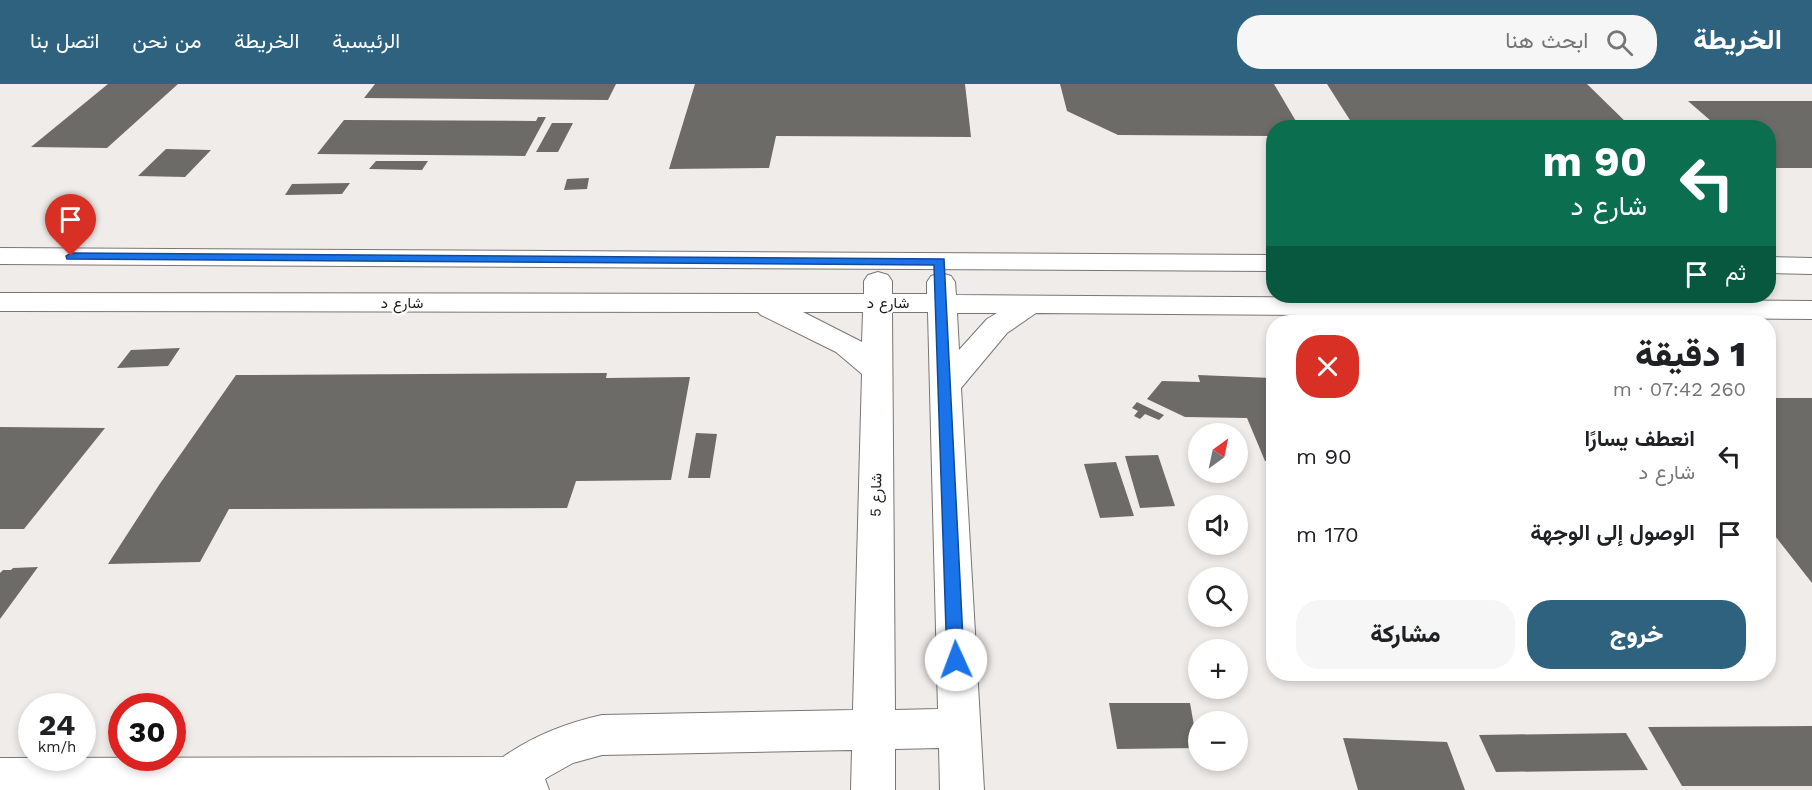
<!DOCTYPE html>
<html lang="ar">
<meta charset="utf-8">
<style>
:root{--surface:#fff;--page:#f6f6f6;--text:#202124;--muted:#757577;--accent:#2e627e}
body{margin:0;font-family:"Work Sans",Vazirmatn,sans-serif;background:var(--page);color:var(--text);direction:rtl;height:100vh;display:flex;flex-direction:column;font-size:22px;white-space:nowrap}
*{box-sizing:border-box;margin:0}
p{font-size:20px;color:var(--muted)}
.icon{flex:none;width:33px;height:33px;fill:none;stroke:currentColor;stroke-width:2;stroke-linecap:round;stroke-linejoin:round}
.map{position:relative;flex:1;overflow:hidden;direction:ltr}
.sheet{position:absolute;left:1266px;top:231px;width:510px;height:366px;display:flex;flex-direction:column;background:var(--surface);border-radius:24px;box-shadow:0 3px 9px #0003;direction:rtl}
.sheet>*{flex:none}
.guide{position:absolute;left:1266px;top:36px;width:510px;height:183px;border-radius:24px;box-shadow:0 3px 9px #0003;direction:rtl;background:#0b6e4f;color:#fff;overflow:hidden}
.needle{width:39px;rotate:33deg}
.controls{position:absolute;left:1188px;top:339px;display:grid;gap:12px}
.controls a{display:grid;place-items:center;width:60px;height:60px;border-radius:50%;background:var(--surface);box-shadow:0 3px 9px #0003;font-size:30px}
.speed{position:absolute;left:18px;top:609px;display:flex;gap:12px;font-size:30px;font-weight:700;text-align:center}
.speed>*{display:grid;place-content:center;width:78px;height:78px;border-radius:50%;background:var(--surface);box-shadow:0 3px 9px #0003;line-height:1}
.speed small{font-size:15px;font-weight:400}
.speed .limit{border:9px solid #d22;background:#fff;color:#111}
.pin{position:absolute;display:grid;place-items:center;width:51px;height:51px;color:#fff;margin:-62px -26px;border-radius:50% 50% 50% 0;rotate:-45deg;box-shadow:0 0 6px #0007}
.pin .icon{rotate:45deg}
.me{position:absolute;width:66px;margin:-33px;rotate:358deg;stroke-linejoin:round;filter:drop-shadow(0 0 4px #0008)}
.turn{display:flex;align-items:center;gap:21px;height:126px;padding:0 30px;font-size:27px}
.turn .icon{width:78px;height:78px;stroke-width:2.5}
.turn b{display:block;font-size:42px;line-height:51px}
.then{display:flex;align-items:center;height:57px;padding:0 30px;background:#0003;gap:12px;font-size:22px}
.round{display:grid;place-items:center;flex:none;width:63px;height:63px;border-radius:24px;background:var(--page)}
.overview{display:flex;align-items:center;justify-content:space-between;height:102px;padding:0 30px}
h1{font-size:36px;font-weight:800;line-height:45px}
.action{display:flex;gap:12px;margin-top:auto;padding:12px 30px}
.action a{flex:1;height:69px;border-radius:24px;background:var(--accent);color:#fff;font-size:24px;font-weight:800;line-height:69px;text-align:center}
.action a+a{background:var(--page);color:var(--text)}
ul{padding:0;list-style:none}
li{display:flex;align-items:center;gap:18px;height:78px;padding:0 30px}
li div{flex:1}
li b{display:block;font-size:22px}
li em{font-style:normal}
header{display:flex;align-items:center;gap:36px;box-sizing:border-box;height:84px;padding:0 30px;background:var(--accent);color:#fff}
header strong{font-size:28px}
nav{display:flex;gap:33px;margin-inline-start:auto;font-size:21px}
.search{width:420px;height:54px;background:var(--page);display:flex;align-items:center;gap:15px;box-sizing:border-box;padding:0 21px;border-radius:24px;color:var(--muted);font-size:22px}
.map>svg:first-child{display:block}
.building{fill:#6c6b67}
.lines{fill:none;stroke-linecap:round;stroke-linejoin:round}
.minor-casing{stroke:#797673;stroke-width:2}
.minor{fill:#fff;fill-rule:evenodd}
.route{fill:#1a73e8;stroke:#114b97;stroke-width:1.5}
.labels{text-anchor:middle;stroke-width:5;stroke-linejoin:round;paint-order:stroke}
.street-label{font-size:15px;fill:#1a1918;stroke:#fff}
</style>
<header>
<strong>الخريطة</strong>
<div class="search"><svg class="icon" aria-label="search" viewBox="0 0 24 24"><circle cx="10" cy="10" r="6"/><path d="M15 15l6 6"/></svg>ابحث هنا</div>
<nav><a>الرئيسية</a><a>الخريطة</a><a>من نحن</a><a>اتصل بنا</a></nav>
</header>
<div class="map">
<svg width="1812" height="706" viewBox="0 0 1812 706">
<rect width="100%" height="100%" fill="#f0ece9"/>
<path class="building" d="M108,0H178L107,64L31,63Z
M375,0H616L608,16L364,14Z
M695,0H965L971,53L776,52L769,84L669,85Z
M1060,0H1274L1300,44H1274V52L1118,51L1067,27Z
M1327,0H1587L1632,44H1355Z
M1688,17H1812V84H1768V44H1719Z
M538,33H546L525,72L317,70L344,36L536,37Z
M552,39H573L558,68H536Z
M166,65L211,66L185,93L138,92Z
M376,77H428L422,86L369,85Z
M589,94L587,105L564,106L567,95Z
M350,99L342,110L285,111L292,100Z
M180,264L168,282L117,284L131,266Z
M607,289L606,294L690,293L671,396L576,397L567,424L229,425L200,478L108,480L159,401L236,291Z
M1198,291L1274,294V335H1270L1274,342V376L1265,377L1247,334L1185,333L1147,315L1162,297L1200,298Z
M1768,314H1812V499L1768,443Z
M1137,318L1143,321L1164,331L1159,336L1145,330L1140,335L1134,332L1138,327L1132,324Z
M0,343L105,344L24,445H0Z
M696,349L717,350L710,394H688Z
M1158,371L1175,422L1140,424L1125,372Z
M1116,378L1134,432L1100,434L1084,380Z
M38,483L0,535V489L3,486H11L13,484Z
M1109,619H1190L1198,664L1117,665Z
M1812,642V702H1682L1648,643Z
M1626,649L1648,686L1496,688L1479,651Z
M1343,654L1447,658L1465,706H1358Z"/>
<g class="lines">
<defs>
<path id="minor" d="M0,164L1274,171V187L0,180Z
M1768,173L1812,174V190L1768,189Z
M878,188L888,191L892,197V210H927V198L931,192L941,189L951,192L955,198L956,211L1812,217V235L1036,229L1007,249L961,304L984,706H940L939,664L895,665V706H851L852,666L602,671L573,679L548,693L545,695L549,706H0V674L503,673C533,652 566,639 602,631L853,626L862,290L836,268L761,231L758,228L0,227V209L864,210V197L868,191ZM803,228H863L862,258ZM892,228H928L938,625L895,626ZM957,229H997L987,235L959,266Z"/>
</defs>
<use href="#minor" class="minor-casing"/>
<use href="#minor" class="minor"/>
</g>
<path class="route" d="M71,169L944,175L964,576L962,581L956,583L950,581L947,576L934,181L67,175L66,172Z"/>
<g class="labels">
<g class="street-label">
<text x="402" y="224">شارع د</text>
<text x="888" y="224">شارع د</text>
<text transform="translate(876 411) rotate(-89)" y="5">شارع 5</text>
</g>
</g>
</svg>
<div class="controls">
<a><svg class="needle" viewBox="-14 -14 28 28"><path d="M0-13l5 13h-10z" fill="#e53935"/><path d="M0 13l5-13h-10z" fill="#757577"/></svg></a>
<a><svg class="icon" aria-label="sound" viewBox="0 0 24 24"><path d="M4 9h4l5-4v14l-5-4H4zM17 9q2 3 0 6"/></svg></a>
<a><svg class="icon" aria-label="search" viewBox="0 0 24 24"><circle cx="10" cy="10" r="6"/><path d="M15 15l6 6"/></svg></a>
<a>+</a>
<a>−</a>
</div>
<div class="speed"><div>24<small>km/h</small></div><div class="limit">30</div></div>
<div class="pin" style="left:71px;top:172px;background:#d93025"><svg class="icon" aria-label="arrive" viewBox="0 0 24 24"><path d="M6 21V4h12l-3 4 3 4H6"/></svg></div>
<svg class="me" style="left:956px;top:576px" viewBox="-20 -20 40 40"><circle r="19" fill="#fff"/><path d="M0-13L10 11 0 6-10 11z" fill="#1a73e8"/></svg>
<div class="guide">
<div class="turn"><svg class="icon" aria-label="left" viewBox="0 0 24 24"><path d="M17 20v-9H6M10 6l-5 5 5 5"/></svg><div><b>90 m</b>شارع د</div></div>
<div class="then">ثم<svg class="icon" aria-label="arrive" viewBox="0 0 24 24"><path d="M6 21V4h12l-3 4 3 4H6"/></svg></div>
</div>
<section class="sheet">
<div class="overview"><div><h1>1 دقيقة</h1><p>260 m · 07:42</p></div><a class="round" style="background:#d93025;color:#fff"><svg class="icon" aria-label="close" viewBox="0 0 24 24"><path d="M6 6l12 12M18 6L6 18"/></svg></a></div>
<ul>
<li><svg class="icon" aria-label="left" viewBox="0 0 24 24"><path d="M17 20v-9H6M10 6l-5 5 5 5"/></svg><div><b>انعطف يسارًا</b><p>شارع د</p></div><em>90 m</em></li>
<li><svg class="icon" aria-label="arrive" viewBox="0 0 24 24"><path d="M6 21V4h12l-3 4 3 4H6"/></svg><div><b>الوصول إلى الوجهة</b></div><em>170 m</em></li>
</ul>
<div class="action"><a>خروج</a><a>مشاركة</a></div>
</section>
</div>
